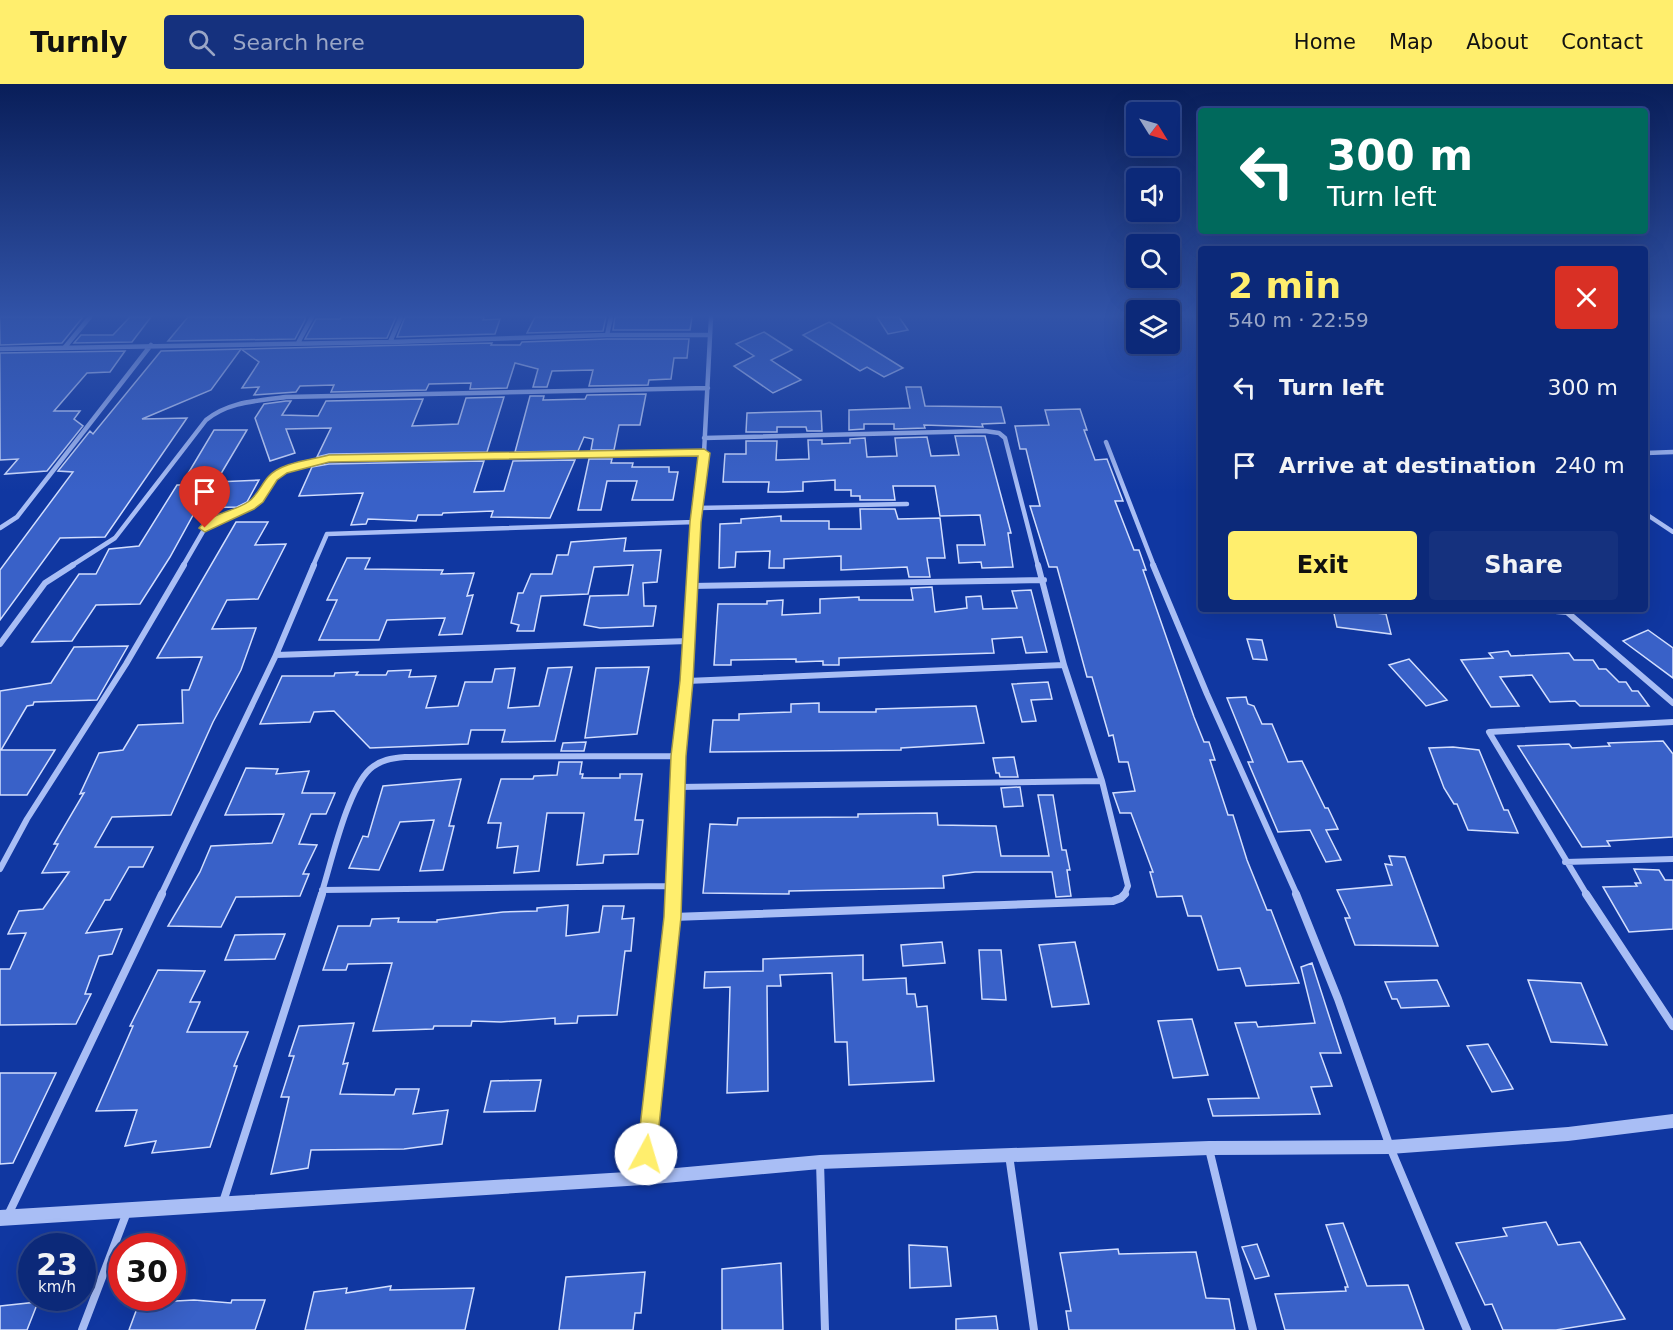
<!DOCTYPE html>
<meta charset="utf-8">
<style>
:root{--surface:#0c2979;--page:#15317e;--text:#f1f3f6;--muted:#9aa6c6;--line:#2c458a;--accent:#ffee6d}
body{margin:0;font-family:"DejaVu Sans",sans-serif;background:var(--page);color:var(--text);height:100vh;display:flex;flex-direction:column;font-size:22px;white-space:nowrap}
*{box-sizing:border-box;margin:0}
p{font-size:20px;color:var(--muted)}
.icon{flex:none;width:33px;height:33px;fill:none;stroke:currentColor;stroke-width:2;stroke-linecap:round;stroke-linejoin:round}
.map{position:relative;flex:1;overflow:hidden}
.sheet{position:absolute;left:1198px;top:162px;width:450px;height:366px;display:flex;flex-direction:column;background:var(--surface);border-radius:6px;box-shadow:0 6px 24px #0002,0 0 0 2px var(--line)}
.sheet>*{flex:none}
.hud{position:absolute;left:1198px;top:24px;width:450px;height:126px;border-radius:6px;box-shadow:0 6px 24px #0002,0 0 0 2px var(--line);background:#00695c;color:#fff;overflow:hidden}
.needle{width:39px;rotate:127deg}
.fabs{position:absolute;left:1126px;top:18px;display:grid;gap:12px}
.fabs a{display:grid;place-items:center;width:54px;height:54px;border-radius:6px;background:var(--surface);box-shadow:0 6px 24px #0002,0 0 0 2px var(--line);font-size:30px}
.speed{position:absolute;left:18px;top:1149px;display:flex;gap:12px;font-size:30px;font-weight:700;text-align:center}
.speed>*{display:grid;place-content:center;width:78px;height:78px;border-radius:50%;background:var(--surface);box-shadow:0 6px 24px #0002,0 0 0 2px var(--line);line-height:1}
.speed small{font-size:15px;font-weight:400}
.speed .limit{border:9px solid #d22;background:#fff;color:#111}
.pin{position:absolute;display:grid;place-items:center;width:51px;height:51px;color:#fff;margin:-62px -26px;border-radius:50% 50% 50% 0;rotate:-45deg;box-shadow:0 0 6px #0007}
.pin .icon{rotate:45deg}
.me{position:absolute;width:66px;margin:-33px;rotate:6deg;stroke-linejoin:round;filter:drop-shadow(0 0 4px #0008)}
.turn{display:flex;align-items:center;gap:21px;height:126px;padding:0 30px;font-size:27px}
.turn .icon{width:78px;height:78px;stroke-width:2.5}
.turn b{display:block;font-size:42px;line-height:51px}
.round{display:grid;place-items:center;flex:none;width:63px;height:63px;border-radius:6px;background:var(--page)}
.overview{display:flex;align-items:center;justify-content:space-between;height:102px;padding:0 30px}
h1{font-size:36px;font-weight:700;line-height:45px;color:var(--accent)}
.button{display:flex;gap:12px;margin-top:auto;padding:12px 30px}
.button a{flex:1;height:69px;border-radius:6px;background:var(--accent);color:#111;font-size:24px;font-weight:700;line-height:69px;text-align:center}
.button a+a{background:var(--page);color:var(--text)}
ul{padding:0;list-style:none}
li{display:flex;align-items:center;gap:18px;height:78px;padding:0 30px}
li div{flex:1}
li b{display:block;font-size:22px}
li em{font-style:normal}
header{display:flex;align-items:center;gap:36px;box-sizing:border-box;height:84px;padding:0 30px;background:var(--accent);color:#111}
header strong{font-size:28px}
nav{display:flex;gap:33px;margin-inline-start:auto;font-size:21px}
.search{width:420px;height:54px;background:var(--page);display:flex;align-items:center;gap:15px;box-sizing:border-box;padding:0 21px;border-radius:6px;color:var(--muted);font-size:22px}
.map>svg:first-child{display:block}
.building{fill:#3961c8;stroke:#d2defe;stroke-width:1.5}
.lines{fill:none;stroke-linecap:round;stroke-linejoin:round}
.minor-far2{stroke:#a9bef5;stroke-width:4.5}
.minor-far1{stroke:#a9bef5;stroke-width:6}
.minor{stroke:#a9bef5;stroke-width:8}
.tertiary{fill:#a9bef5;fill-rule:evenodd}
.route{fill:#ffee6d;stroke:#a69b47;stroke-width:1.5}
</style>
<header>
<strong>Turnly</strong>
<div class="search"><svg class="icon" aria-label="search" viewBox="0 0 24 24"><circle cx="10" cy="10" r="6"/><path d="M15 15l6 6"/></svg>Search here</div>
<nav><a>Home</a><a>Map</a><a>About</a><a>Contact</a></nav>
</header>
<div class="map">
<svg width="1673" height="1246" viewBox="0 0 1673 1246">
<rect width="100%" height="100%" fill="#1037a1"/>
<path class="building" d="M0,233H83L62,259L0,261Z
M130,233H151L132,258L74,259L81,251H113Z
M188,233H305V236L295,255L168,257Z
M341,233H396L387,254L305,255L316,235H340Z
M405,233H484L483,236L500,235L495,250L397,253Z
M535,233H606L603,247L527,249Z
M615,233H692L690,246H613Z
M877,233H899L908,246L888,250Z
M829,238L903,284L884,293L867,283L860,287L803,251Z
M764,248L792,266L771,276L801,296L773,309L734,282L754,272L736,260Z
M607,255H689L687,274H674L671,295L649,296L648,301L589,302L593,286L552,287L547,303H533L538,285L515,279L507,304L470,305L471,299L429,300L426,306L331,308L334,301L300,302L296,308L254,311L259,303L242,304L259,278L241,265L211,306L142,335L187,334L105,453L60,454L0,536V486L73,388L58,387L90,347L93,350L161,267L492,259L491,261H520L522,258Z
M125,267L110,288L87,289L54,327H80L74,335L83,342L47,387L5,390L18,375L0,376V269Z
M906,303H921L925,322L1001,323L1005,339L982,340L983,343L924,341L925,344L894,345V340H864V345L849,346V326L910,324Z
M646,310L640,341H619L614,366H591L593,355L584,353L578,367L515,368L530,312H544L543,316L585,315L587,311Z
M504,313L487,368L329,370L317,373L331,344L286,345L295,369L270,377L255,334L264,320L286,317H291L282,331L318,332L326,317L423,315L412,342L458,340L466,314Z
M1080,325L1087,346H1084L1095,376L1107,375L1123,417H1115L1134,466H1139L1146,486H1143L1194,633L1204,658H1209L1215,676H1210L1228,731H1233L1247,776L1267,826H1271L1299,899L1246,902L1240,884L1218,886L1201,832H1188L1182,812L1157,813L1150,788H1153L1131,729H1120L1113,709L1135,707L1128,678H1119L1113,651L1109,652L1107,645L1092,593H1087L1057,483H1049L1030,422H1040L1026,365H1020L1015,342L1049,341L1045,326Z
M821,327L822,347H807L806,343H777V348H746L747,329Z
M214,346H247L216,398L259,396L247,418L237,423L197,424L170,473L140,520L96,521L72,557L32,558L79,490H96L109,465L139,462L177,401H181L183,398Z
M955,352H985L1011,449H1008L1013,483L982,484L981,478L959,479L957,461H985L980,431L940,432L935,402H893L895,416H860V412H851V406H835V396L803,398V407L783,408H768L769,398H723L725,370H746V357H777L776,376L809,375L808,356H822V360L850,359V355L865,354L867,373L897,372L895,354L927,353L931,372L959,371Z
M589,375H612L611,379H633L632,383H669V388H678L673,416H632L637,397H607L601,426H578Z
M575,376L550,434L491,433L493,427L443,429L442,431H418L416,437L368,435L366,440L351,441L363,409L299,412L312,383L329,380L484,377L474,408L504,407L513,377Z
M860,425H895L898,435L940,434L945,474H927L930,493H909L907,483L841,486V472L784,475V484H769L770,467L736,468L735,483L719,484L720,440L741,439V435L781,432V437H829V445H861Z
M236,438H268L255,461L286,460L258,515L227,516L212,545L256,544L241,586L213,638L171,731L112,733L95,763H153L143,783H129L110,816H105L86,849L122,845L112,870L99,872L85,910H91L76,940L0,941V885H10L26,849L8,850L19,827L43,825L69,788L42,789L58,760H54L84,709L80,710L99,669L123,666L138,641L183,639L182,606H189L202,573L157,574Z
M626,454L624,467L661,466L657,498L643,499L644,522H656L653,542L600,544L584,541L590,512L628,511L633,481L594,483L588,510L541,512L534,547H517L519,541L511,539L518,509H523L531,490H552L557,471H568L571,458Z
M347,474H370L365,485L443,486L441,490L474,489L467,512L473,511L462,550L439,551L445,534L387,536L379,556H319L337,516H327Z
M932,503L935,528L967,524L966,513L981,512L983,525L1017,524L1012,507L1031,506L1047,568L1026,569L1022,553L992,555L994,569L839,574V581H823V577L796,578V575L731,576V581H714L718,520H767V517L783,516L782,531L820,529V515L859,513V516H913L911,504Z
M1333,525L1386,530L1391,550L1337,543Z
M1648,546L1673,564V594L1623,557Z
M1247,555L1262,556L1267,576L1253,575Z
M128,562L97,616L34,618L33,621L27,622L1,666H55L27,711H0V607L51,599L74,563Z
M1508,567L1511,572L1569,569L1574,576H1593L1599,585H1606L1619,598H1626L1632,607H1638L1649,622H1580L1575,617L1550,618L1532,591L1500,593L1519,622L1491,623L1461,576L1493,574L1489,569Z
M1409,575L1447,616L1426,622L1389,581Z
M572,583L555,657L502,658L505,646H471L468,660L370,664L334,627L314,628L310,638L260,640L282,592H334L335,589L358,588L356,591H386L388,587L411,586L409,593L436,592L426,624L458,622L465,598H492L495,585L515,584L508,624L539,622L548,584Z
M649,583L637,650L585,654L596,584Z
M1048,598L1052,615L1031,616L1036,637L1022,638L1012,600Z
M1246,613L1248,620L1254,622L1262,640H1272L1288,678L1302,677L1325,724H1328L1338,745L1326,746L1341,776L1326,778L1310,746L1278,748L1248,678H1253L1227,614Z
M819,619V628H876V625L976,622L984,659L901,664V666L710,668L713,636H739V630L791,628V620Z
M1663,657L1673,670V753L1607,757L1610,762L1582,763L1518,662L1569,660L1572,664L1610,662L1608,659Z
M586,658L584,667H561L563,659Z
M1453,663L1479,666L1504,726H1508L1518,749L1468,746L1457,720H1454L1444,704L1429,664Z
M1014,673L1018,693H1000L999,689H996L993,674Z
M559,678H582L580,690H583L582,694H620V690H642L635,736H643L638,770L604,771L603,779L577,781L584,729H547L539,787L514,789L518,762L497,764L501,739H488L501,695H533L534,692L557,691Z
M246,684L278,685L276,690L309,687L302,709H335L326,730H311L299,760L317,761L303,790H309L300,812L236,813L221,843L168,842L200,788L211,762L272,759L284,730L225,731Z
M461,695L449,742H454L443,786L420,787L434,736L400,738L379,786L349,784L363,752L368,753L383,702Z
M1020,703L1023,722L1004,723L1001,704Z
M1038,711H1053L1062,766H1066L1070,786H1067L1071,812L1056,813L1052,788H975L943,792L944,804L789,807V810L703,809L710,740L737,741L738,734L858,733V730L937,729L938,741L996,742L1001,772H1049Z
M1389,772L1405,773L1438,862L1355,861L1345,834H1350L1337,806L1392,801L1385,780L1392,781Z
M1634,785L1659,786L1665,796H1673V845L1629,848L1603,803L1637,802L1635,799H1641Z
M568,821L566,852L599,848L603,822H624L622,835L634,834L631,867H625L617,931L578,932L577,939L555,940V934L501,938L472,937L471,942H434L433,945L373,947L392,879L348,880L346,886H323L338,842H370L372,835L399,834L398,838H437V836L503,828L537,827V824Z
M285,850L275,875L225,876L235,851Z
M942,858L945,879L903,882L901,861Z
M1075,858L1089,920L1052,923L1039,861Z
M979,866H1001L1006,916L982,915Z
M863,871V896L906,894L907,910H915L917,923L927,922L934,997L849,1001L847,958H835L832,889L780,891L781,902H767L768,1007L727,1009L730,903L704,904L705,888L763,887V875Z
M1312,879L1341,969H1320L1332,1002L1311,1003L1320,1030L1213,1032L1208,1015L1259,1014L1235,939L1256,938L1258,943L1315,939L1301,883Z
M158,886L205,887L190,918H200L187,948H248L234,982H237L210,1063L152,1069L156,1057L125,1062L137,1026L96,1027L133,942H130Z
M1437,896L1449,922L1401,924L1397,915H1392L1385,898Z
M1528,896L1581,899L1607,961L1551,958Z
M1192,935L1208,991L1173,994L1158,937Z
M354,939L343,980L348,979L340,1010L394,1011L396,1005H419L413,1030L448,1026L442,1060L404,1065L311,1066L308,1084L271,1090L289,1013H281L294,972H289L299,942Z
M1488,960L1513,1005L1492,1008L1467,962Z
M0,989H56L13,1079L0,1080Z
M541,996L535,1027L484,1028L491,997Z
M1546,1138L1558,1161L1580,1158L1625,1235L1556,1246H1503L1492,1220L1485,1221L1456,1159L1507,1152L1503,1144Z
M1343,1139L1367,1202L1408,1201L1424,1246H1285L1275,1210L1346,1207L1345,1203H1348L1326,1141Z
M1257,1160L1269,1192L1255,1195L1242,1163Z
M909,1161L947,1163L951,1202L910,1204Z
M1118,1165L1119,1170L1196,1168L1206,1214L1229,1215L1235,1246H1069L1066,1227H1071L1060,1169Z
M781,1179L783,1246H722V1185Z
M645,1188L641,1229H635L633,1246H559L566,1193Z
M391,1202L390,1206L474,1204L465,1246H305L314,1208L347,1204L346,1209Z
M194,1216L231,1219L232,1216H265L255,1246H129L139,1219Z
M38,1218L27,1246H0V1222Z
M996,1232L998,1246H956V1235Z"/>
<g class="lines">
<path class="minor-far2" d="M607,251L611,233
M390,258L401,233
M298,259L312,233
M65,263L90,233
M0,265L390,258L607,251H710
M704,354L985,347L999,349L1005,354L1038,482
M1106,358L1154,482
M1646,369L1673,368
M697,424L907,420
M1646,430L1673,448
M0,444L17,433L151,261
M71,482L115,454L206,336C229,317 258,317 286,313L708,304
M183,482L205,444L251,421L277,390L299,381L329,375L704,369
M313,482L327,450L695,438
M693,482L695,438L704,369L711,233"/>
<path class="minor-far1" d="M1038,481L1064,581L1102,697L1128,802L1124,811
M1153,481L1207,610L1297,811
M691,502L1044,496
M1532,525L1567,528L1673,619
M0,560L45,499L73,481
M276,571L688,557
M687,597L1064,581
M679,703L1102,697
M1565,778L1673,775
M0,785L27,735L126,580L184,481
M322,806L672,802
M161,811L276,571L314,481
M321,811C331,780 347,706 370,685C380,676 392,674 405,673L679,672
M674,811L679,672L687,597L693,481
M1587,811L1489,648L1673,638"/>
<path class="minor" d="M1296,810L1338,915L1390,1063L1467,1246
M1586,810L1673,942
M673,833L1113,817L1121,814L1125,810
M1209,1065L1253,1246
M1009,1071L1034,1246
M820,1078L825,1246
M644,1093L674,810
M223,1118L322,810
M8,1131L162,810
M82,1246L127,1128"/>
<path class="tertiary" d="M1673,1030V1044L1568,1057L1390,1070L1209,1071L820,1085L643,1101L0,1142V1126L643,1087L820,1071L1209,1057L1390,1056L1568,1043Z"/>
</g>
<linearGradient id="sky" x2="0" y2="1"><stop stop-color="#091e59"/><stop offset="0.57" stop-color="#3153a8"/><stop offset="1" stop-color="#3153a8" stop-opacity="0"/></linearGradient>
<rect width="1673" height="407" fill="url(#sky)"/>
<path class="route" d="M704,365L710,369L701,438L693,597L686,672L681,833L656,1070L653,1077L646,1079L639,1077L637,1070L664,833L671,672L680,597L690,438L698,372L329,378L287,389L277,396L263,418L254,425L205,448L199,444C211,429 233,428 248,418C257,412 261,401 268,393C281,378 311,376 329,371Z"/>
</svg>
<div class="fabs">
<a><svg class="needle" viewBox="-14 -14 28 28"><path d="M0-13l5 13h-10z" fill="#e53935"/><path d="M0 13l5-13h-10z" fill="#9aa6c6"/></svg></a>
<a><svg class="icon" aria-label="sound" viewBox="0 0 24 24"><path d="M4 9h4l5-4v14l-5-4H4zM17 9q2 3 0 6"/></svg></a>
<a><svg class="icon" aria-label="search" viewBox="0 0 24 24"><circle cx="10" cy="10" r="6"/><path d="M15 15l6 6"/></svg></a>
<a><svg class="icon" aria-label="layers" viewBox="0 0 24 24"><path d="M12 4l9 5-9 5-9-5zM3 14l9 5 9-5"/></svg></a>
</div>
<div class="speed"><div>23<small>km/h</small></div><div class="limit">30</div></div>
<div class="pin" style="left:205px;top:444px;background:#d93025"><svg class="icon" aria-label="arrive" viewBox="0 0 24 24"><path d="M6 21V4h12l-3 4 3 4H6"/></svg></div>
<svg class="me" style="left:646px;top:1070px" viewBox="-20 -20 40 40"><circle r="19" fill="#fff"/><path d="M0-13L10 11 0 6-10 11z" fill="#ffee6d"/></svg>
<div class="hud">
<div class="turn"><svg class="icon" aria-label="left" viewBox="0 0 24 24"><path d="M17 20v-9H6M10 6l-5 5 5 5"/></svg><div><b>300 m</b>Turn left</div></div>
</div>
<section class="sheet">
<div class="overview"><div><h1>2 min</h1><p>540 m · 22:59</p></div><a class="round" style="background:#d93025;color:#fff"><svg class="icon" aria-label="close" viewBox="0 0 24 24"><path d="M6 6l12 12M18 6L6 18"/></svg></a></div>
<ul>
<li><svg class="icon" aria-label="left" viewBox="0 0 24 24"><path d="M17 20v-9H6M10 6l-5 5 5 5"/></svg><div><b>Turn left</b></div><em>300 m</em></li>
<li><svg class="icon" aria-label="arrive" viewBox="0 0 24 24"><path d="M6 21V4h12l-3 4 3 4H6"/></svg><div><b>Arrive at destination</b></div><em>240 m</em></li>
</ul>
<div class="button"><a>Exit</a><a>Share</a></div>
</section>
</div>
